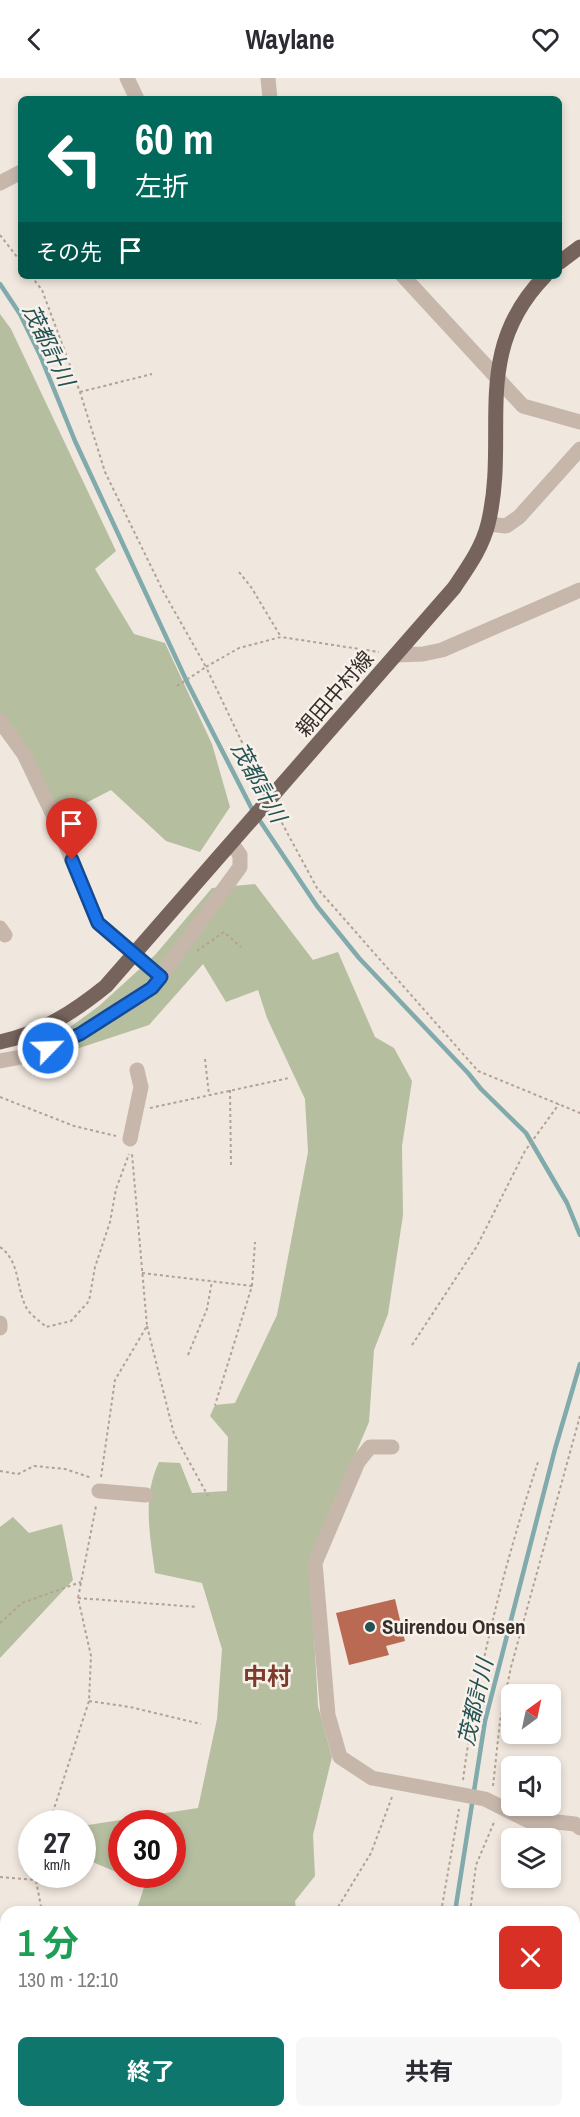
<!DOCTYPE html>
<html lang="ja">
<meta charset="utf-8">
<style>
:root{--surface:#fff;--page:#f7f7f7;--text:#2b2b33;--muted:#7c7c81;--accent:#0f766e}
body{margin:0;font-family:"Archivo Narrow","Noto Sans JP",sans-serif;background:var(--page);color:var(--text);height:100vh;display:flex;flex-direction:column;font-size:22px;white-space:nowrap}
*{box-sizing:border-box;margin:0}
p{font-size:20px;color:var(--muted)}
.icon{flex:none;width:33px;height:33px;fill:none;stroke:currentColor;stroke-width:2;stroke-linecap:round;stroke-linejoin:round}
.map{position:relative;flex:1;overflow:hidden}
.side{position:absolute;left:0px;top:1828px;width:580px;height:212px;display:flex;flex-direction:column;background:var(--surface);border-radius:18px 18px 0 0;box-shadow:0 3px 9px #0003}
.side>*{flex:none}
.hud{position:absolute;left:18px;top:18px;width:544px;height:183px;border-radius:9px;box-shadow:0 3px 9px #0003;background:#00695c;color:#fff;overflow:hidden}
.needle{width:39px;rotate:33deg}
.buttons{position:absolute;left:501px;top:1606px;display:grid;gap:12px}
.buttons a{display:grid;place-items:center;width:60px;height:60px;border-radius:9px;background:var(--surface);box-shadow:0 3px 9px #0003;font-size:30px}
.speed{position:absolute;left:18px;top:1732px;display:flex;gap:12px;font-size:30px;font-weight:700;text-align:center}
.speed>*{display:grid;place-content:center;width:78px;height:78px;border-radius:50%;background:var(--surface);box-shadow:0 3px 9px #0003;line-height:1}
.speed small{font-size:15px;font-weight:400}
.speed .limit{border:9px solid #d22;background:#fff;color:#111}
.pin{position:absolute;display:grid;place-items:center;width:51px;height:51px;color:#fff;margin:-62px -26px;border-radius:50% 50% 50% 0;rotate:-45deg;box-shadow:0 0 6px #0007}
.pin .icon{rotate:45deg}
.me{position:absolute;width:66px;margin:-33px;rotate:66deg;stroke-linejoin:round;filter:drop-shadow(0 0 4px #0008)}
.turn{display:flex;align-items:center;gap:21px;height:126px;padding:0 18px;font-size:27px}
.turn .icon{width:78px;height:78px;stroke-width:2.5}
.turn b{display:block;font-size:42px;line-height:51px}
.then{display:flex;align-items:center;height:57px;padding:0 18px;background:#0003;gap:12px;font-size:22px}
.round{display:grid;place-items:center;flex:none;width:63px;height:63px;border-radius:9px;background:var(--page)}
.headline{display:flex;align-items:center;justify-content:space-between;height:102px;padding:0 18px}
h1{font-size:36px;font-weight:700;line-height:45px;color:#1e9e55}
.cta{display:flex;gap:12px;margin-top:auto;padding:12px 18px}
.cta a{flex:1;height:69px;border-radius:9px;background:var(--accent);color:#fff;font-size:24px;font-weight:700;line-height:69px;text-align:center}
.cta a+a{background:var(--page);color:var(--text)}
header{display:flex;justify-content:space-between;align-items:center;height:78px;padding:0 18px;background:var(--surface);font-size:27px;font-weight:700}
.map>svg:first-child{display:block}
.green{fill:#b5be9f}
.lines{fill:none;stroke-linecap:round;stroke-linejoin:round}
.stream{stroke:#80aaab;stroke-width:4.5}
.building{fill:#ba6952}
.path{stroke:#b3a195;stroke-width:2;stroke-dasharray:3 3;stroke-linecap:butt}
.minor{stroke:#c7b7ab;stroke-width:15}
.major{stroke:#76645c;stroke-width:15}
.route-casing{stroke:#114b97;stroke-width:15}
.route{stroke:#1a73e8;stroke-width:10}
.poi-dot{fill:#235254;stroke:#f8f1ea;stroke-width:2}
.labels{text-anchor:middle;stroke-width:5;stroke-linejoin:round;paint-order:stroke}
.street-label{font-size:21px;fill:#362d2a;stroke:#f8f1ea}
.poi-label{font-size:21px;font-weight:bold;fill:#362d2a;stroke:#f8f1ea;text-anchor:start}
.water-label{font-size:22px;font-style:italic;fill:#235254;stroke:#f8f1ea}
.quarter-label{font-size:24px;font-weight:bold;fill:#7d3c2a;stroke:#f8f1ea}
</style>
<header><svg class="icon" aria-label="back" viewBox="0 0 24 24"><path d="M15 5l-7 7 7 7"/></svg>Waylane<svg class="icon" aria-label="heart" viewBox="0 0 24 24"><path d="M12 20l-8-8c-3-5 5-10 8-4 3-6 11-1 8 4z"/></svg></header>
<div class="map">
<svg width="580" height="2039" viewBox="0 0 580 2039">
<rect width="100%" height="100%" fill="#f0e7de"/>
<path class="green" d="M0,236L11,251L116,473L95,491L134,556L165,565L212,666L230,729L200,774L166,763L111,712L55,741L0,643Z
M255,806L313,882L338,874L375,959L394,970L412,1003L402,1068L403,1137L388,1236L374,1272L369,1344L310,1483L318,1628L332,1679L313,1757L315,1798L295,1823L296,1834H136L145,1806L124,1797H172V1746H122L121,1796L83,1780L88,1747L198,1730L217,1641L222,1571L202,1505L155,1495C150,1458 142,1419 159,1384L180,1385L192,1415L227,1413L228,1359L210,1338L215,1327L235,1325L277,1237L308,1074L305,1021L267,940L258,912L226,924L203,886L149,947L52,979L62,955L99,928L155,877L212,810Z
M13,1439L29,1455L62,1446L73,1502L0,1580V1449Z
M6,1931V2034H98L87,2039H0V1952Z
M101,2034H196L191,2039H112Z"/>
<g class="lines">
<path class="stream" d="M0,206L20,236L40,277L75,363L188,606L253,733
M258,740L317,828L359,880L468,995L481,1011L526,1055L567,1125L580,1157
M455,1834L485,1643L555,1371L580,1286
M75,2034L78,2039
M425,2039L426,2034"/>
</g>
<path class="building" d="M395,1521L405,1563L386,1568L389,1577L349,1587L336,1535Z"/>
<g class="lines">
<path class="path" d="M0,157L21,184
M31,198L42,212L80,314L105,394L163,513L206,589L177,608
M80,314L152,296
M239,494L251,509L281,559
M263,708L206,589L239,570L281,559L379,574
M276,734L317,810L478,993L580,1035
M197,873L224,854L241,869
M205,981L209,1017
M230,1012L231,1089
M0,1019L74,1048L116,1058
M150,1030L289,1000
M0,1169C20,1183 16,1209 26,1229C29,1236 40,1243 46,1249L71,1243L89,1223L95,1189L110,1144L116,1111L129,1076
M142,1195L252,1208L215,1327
M252,1208L255,1164
M147,1248L174,1356L208,1418
M412,1267L477,1168L525,1073L559,1026
M188,1277L207,1231L212,1203
M0,1393L18,1396L34,1388L65,1391L92,1400
M101,1399L115,1302L147,1248L132,1076
M78,1520L197,1529
M0,1545L22,1525L81,1504
M89,1623L130,1629L201,1646
M463,1702C477,1594 504,1487 538,1384
M493,1708L500,1643L511,1589L580,1338
M49,1746L89,1623L91,1578L78,1520L96,1428
M35,1797L42,1834
M0,1799L36,1802
M335,1834L371,1775L392,1719
M441,1834L459,1731
M470,1834L476,1787L495,1742
M0,2027L6,2006
M43,2034L44,2039
M409,2039L410,2034
M442,2039V2034"/>
<path class="minor" d="M127,0L137,21
M268,0L270,21
M0,105L21,94
M403,198L523,328L580,344
M488,446L506,448L519,439L580,371
M396,577L423,576L442,572L580,512
M0,643L24,676L55,741L98,845L161,899
M0,850L5,857
M0,983L32,977L80,956L152,910L240,789V777L232,766
M130,1061L141,1009L137,992
M0,1245V1250
M392,1369H370L358,1384L315,1485L328,1637L340,1679L372,1700L485,1721L531,1744H557L575,1746L580,1750
M99,1413L146,1417
M215,2039L220,2034"/>
<path class="major" d="M560,184L580,169
M0,964C41,955 74,934 106,908L454,510C468,489 482,470 488,446C510,356 469,276 545,198
M579,2039L580,2037"/>
</g>
<g class="lines">
<defs>
<path id="route" d="M48,970L80,956L152,910L161,899L98,845L72,782"/>
</defs>
<use href="#route" class="route-casing"/>
<use href="#route" class="route"/>
</g>
<circle class="poi-dot" cx="370" cy="1549" r="6"/>
<g class="labels">
<g class="street-label">
<text transform="translate(335 616) rotate(-49)" y="7">親田中村線</text>
</g>
<g class="poi-label">
<text x="382" y="1556">Suirendou Onsen</text>
</g>
<g class="water-label">
<text transform="translate(49 267) rotate(64)" y="8">茂都計川</text>
<text transform="translate(259 704) rotate(61)" y="8">茂都計川</text>
<text transform="translate(475 1624) rotate(-77)" y="8">茂都計川</text>
</g>
<g class="quarter-label">
<text x="267" y="1607">中村</text>
</g>
</g>
</svg>
<div class="buttons">
<a><svg class="needle" viewBox="-14 -14 28 28"><path d="M0-13l5 13h-10z" fill="#e53935"/><path d="M0 13l5-13h-10z" fill="#7c7c81"/></svg></a>
<a><svg class="icon" aria-label="sound" viewBox="0 0 24 24"><path d="M4 9h4l5-4v14l-5-4H4zM17 9q2 3 0 6"/></svg></a>
<a><svg class="icon" aria-label="layers" viewBox="0 0 24 24"><path d="M12 4l9 5-9 5-9-5zM3 14l9 5 9-5"/></svg></a>
</div>
<div class="speed"><div>27<small>km/h</small></div><div class="limit">30</div></div>
<div class="pin" style="left:72px;top:782px;background:#d93025"><svg class="icon" aria-label="arrive" viewBox="0 0 24 24"><path d="M6 21V4h12l-3 4 3 4H6"/></svg></div>
<svg class="me" style="left:48px;top:970px" viewBox="-20 -20 40 40"><circle r="17" fill="#1a73e8" stroke="#fff" stroke-width="3"/><path d="M0-11L8 9 0 5-8 9z" fill="#fff"/></svg>
<div class="hud">
<div class="turn"><svg class="icon" aria-label="left" viewBox="0 0 24 24"><path d="M17 20v-9H6M10 6l-5 5 5 5"/></svg><div><b>60 m</b>左折</div></div>
<div class="then">その先<svg class="icon" aria-label="arrive" viewBox="0 0 24 24"><path d="M6 21V4h12l-3 4 3 4H6"/></svg></div>
</div>
<section class="side">
<div class="headline"><div><h1>1 分</h1><p>130 m · 12:10</p></div><a class="round" style="background:#d93025;color:#fff"><svg class="icon" aria-label="close" viewBox="0 0 24 24"><path d="M6 6l12 12M18 6L6 18"/></svg></a></div>
<div class="cta"><a>終了</a><a>共有</a></div>
</section>
</div>
